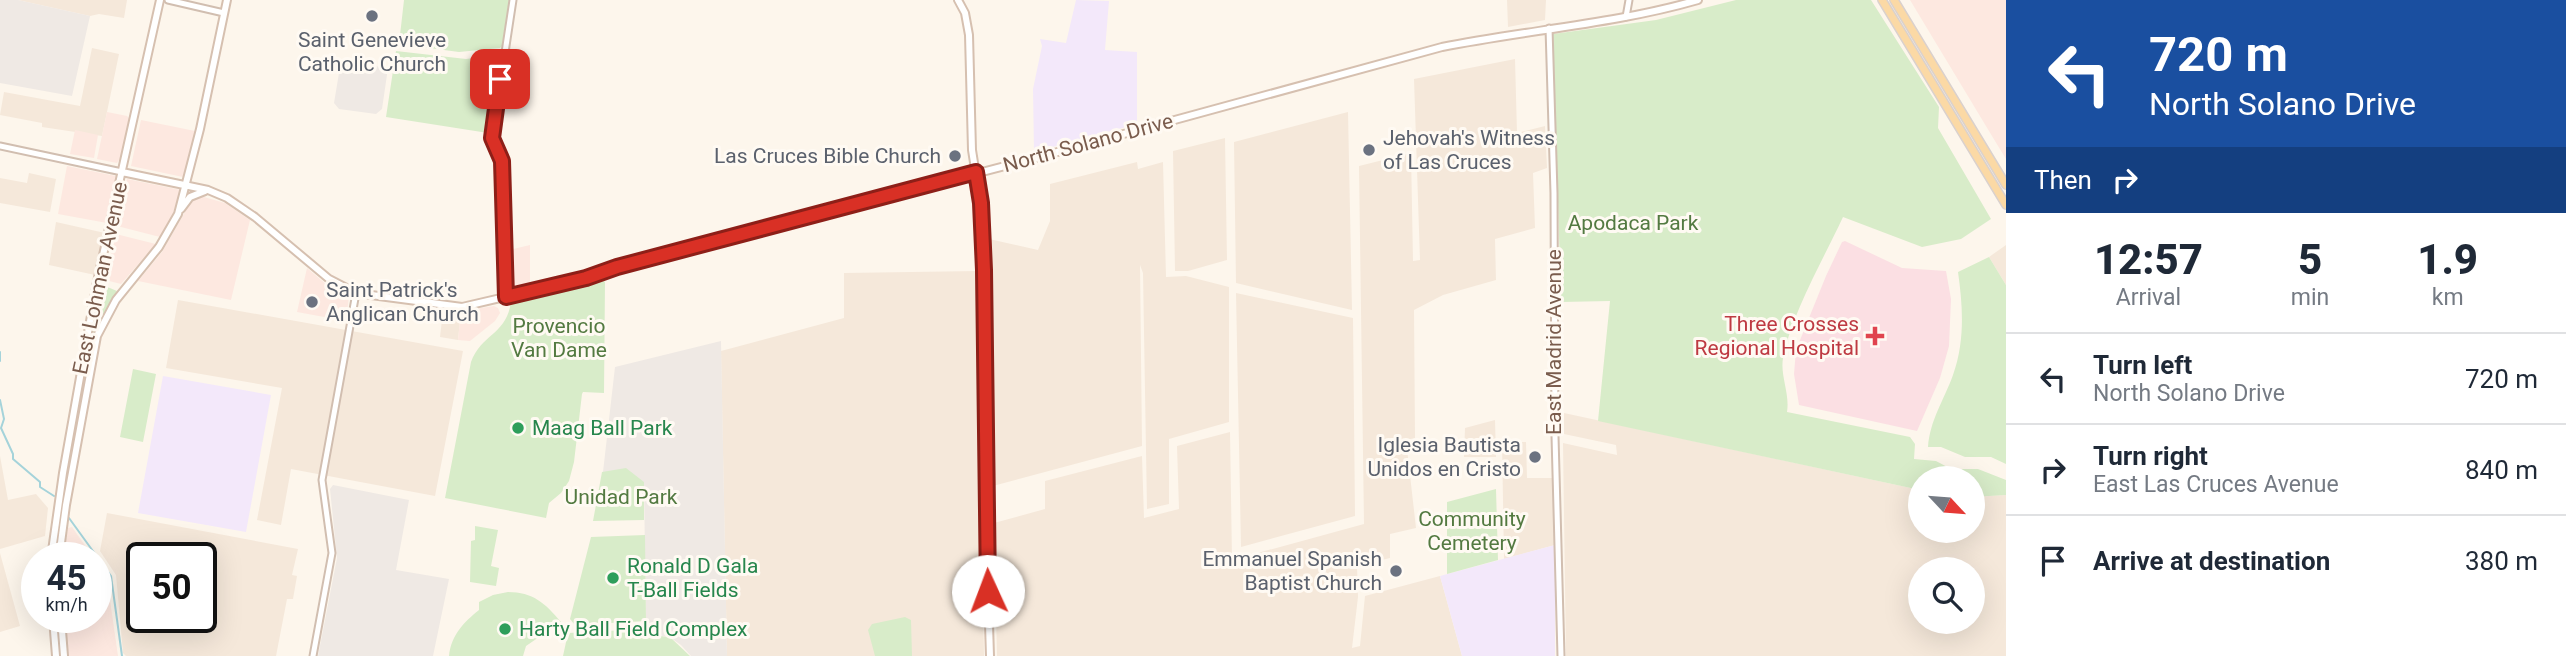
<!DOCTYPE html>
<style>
:root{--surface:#fff;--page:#f6f6f7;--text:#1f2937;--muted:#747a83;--line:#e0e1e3}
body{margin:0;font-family:Roboto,sans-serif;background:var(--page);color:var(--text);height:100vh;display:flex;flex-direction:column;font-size:26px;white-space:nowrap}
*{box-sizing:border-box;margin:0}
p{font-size:23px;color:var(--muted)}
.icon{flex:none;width:38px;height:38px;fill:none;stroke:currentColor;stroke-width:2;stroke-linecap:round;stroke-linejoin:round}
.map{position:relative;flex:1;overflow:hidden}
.panel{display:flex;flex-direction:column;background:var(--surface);width:560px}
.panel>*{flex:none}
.top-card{background:#1a4fa0;color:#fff;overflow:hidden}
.needle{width:46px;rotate:116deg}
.tools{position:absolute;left:1908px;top:466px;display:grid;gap:14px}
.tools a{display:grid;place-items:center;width:77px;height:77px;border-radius:50%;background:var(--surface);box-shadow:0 7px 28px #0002;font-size:35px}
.speed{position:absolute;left:21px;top:542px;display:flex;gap:14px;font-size:35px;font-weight:700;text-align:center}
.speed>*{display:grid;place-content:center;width:91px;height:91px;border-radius:50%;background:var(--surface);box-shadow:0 7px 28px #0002;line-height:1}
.speed small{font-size:18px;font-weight:400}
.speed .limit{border:4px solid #111;border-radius:10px;background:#fff;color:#111}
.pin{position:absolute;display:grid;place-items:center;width:60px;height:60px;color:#fff;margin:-30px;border-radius:14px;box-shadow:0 4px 10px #0006}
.me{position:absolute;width:77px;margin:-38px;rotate:358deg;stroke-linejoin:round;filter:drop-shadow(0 0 5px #0008)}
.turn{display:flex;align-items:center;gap:24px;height:147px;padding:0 28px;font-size:32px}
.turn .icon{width:91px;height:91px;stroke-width:2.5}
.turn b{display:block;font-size:49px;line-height:60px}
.then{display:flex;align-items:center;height:66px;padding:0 28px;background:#0003;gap:14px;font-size:26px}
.eta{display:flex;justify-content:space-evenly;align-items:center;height:119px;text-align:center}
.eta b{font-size:42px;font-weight:800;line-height:49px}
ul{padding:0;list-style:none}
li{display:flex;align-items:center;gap:21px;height:91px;padding:0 28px;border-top:2px solid var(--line)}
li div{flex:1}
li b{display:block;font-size:26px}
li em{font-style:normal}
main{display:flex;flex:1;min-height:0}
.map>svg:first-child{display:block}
.residential{fill:#f5e8da;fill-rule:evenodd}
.commercial{fill:#fde8e0}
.industrial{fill:#efe9e4}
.education{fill:#f3e8fa}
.medical{fill:#fbdfe3}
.green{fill:#d8ecc9}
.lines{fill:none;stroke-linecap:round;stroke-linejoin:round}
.stream{stroke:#a5d3da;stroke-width:2}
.tertiary-casing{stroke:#d1beb0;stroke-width:9}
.secondary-casing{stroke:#d6c0b0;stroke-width:10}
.primary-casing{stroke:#dad1cd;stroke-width:10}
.tertiary{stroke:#fff;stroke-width:5}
.secondary{stroke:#fff;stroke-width:6}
.primary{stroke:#fbd9a5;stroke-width:7}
.route-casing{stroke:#8d1f18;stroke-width:18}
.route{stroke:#d93025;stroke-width:12}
.worship-dot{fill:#6b7280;stroke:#fffaf3;stroke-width:2.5}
.health-dot{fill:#e0444e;stroke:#fffaf3;stroke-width:2.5}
.leisure-dot{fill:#2e9e5b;stroke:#fffaf3;stroke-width:2.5}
.labels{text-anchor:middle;stroke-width:6;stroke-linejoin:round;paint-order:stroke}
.worship-label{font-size:21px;fill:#5b616d;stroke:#fffaf3;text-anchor:end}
.street-label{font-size:21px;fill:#7a5c4d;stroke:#fffaf3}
.park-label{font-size:21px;fill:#537a41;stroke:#fffaf3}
.health-label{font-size:21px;fill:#be3a42;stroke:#fffaf3;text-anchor:end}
.leisure-label{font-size:21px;fill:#27864d;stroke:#fffaf3;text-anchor:start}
</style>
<main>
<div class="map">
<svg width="2006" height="656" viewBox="0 0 2006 656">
<rect width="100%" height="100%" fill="#fdf6ec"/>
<path class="residential" d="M18,0H127L124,18L99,14L90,16Z
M1507,0H1546L1545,20L1508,27Z
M92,48L119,54L102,136L42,127V123L0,115L4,92L80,106Z
M1515,59L1517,133L1545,126L1547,168L1533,173L1535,228L1495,239L1496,280L1443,295L1414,310L1415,438L1406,440L1416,528L1390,534V558L1357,566L1358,597L1352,648L1360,646L1365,596L1440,576L1462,656H997L994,523L1045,509V481L1142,456L1144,518L1179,509L1177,446L1230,432L1232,560L1364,524L1359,166L1411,153L1413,261L1420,260L1414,79Z
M1348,112L1352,310L1236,283L1234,142Z
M1225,138L1227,260L1188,271H1175L1173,151Z
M1137,162L1138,169L1163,162L1166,277L1186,276L1229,287V422L1169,439V504L1147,509L1143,273L1140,265L1142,446L993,486L989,239L1038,250L1050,221V184Z
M29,173L56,179L50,212L0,203V178L27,183Z
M56,222L105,233L95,275L49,265Z
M2006,245V285L1989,257Z
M978,271L984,656H727L721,351L844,318V273Z
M1236,293L1353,318L1355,516L1241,547Z
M178,300L463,351L435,496L291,469L281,525L257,520L282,388L166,368Z
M443,311H461L458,340L440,337Z
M1564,413L1920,490V530H1972V497L2006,495V656H1566L1563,443L1617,455L1616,445L1564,434ZM1920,569H1972V621H1920Z
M1495,420L1496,457H1464L1465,428Z
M1502,442H1526L1527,478H1554L1555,545L1504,559Z
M0,456L8,500L36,494L48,508L45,536L0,549Z
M107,513L298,549L292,575L297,576L293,599H287L276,656H126L123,653L116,575L100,551ZM142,558H201V618H142Z
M0,553L20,626L0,632Z"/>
<path class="commercial" d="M1910,0H2006V159L1995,141Z
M107,112L127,116L130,119L122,156L117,163L97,159Z
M141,120L195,131L183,177L131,166Z
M75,130L98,135L94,158L70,154Z
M67,166L116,176L117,180L107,223L58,214Z
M127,179L181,190L172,216L160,237L117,226Z
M197,195L225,203L250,220L231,300L138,281L162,252L189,205Z
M116,234L156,244L121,284L105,280Z
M530,245V285L511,290L509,250Z
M307,268L327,285L349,296L346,321L297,312Z
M494,306L498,308L500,313L495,321L470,341L458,340L461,311Z
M72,527L94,558H63L68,528Z
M96,562L107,579L118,656H68L65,618H96Z"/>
<path class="industrial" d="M0,0H18L90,16L72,96L0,83Z
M341,61L388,68L382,109L376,114L339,109L334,103Z
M721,341L727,656H691L681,645L671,638L646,632L644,482L603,472L615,367Z
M333,485L409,500L396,570L449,579L433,656H318L337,558L330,489Z"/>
<path class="education" d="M1076,0L1109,1L1105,50L1137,52V124L1034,152L1033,89L1042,46L1040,39L1066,43Z
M163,376L271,395L246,532L138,513Z
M1555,545V656H1462L1440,576Z"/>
<path class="medical" d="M1845,241L1902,268L1946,271L1951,299L1949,346L1940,378L1917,431L1799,405L1794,374L1796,350L1826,276L1842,242Z"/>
<path class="green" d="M404,0H509L502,46L500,48L459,52L399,44Z
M1736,0H1871L1939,107L1938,128L1991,219L1961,239L1922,247L1843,217C1823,260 1792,313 1783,358C1780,376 1790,393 1787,412L1910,437L1915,444L1914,459L1936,461L1951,469H1978L2006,480V495L1972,497V478H1920V490L1598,421L1610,301L1561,302L1553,34L1656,20Z
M396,51L466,59L499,55L488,133L386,117Z
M1989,257L2006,285V464L1991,457H1965L1941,447H1928C1930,420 1944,400 1953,375C1965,341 1963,307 1958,272Z
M602,280L605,282L604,393L583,392L582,394L574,462L569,481L561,493L549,503L546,518L445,498L471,362C482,333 507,335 511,301Z
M105,286L117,291L104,313L89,350L102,288Z
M133,369L156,374L143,442L120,437Z
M626,468L644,482V520L593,521L602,472Z
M1496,489L1498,560L1447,574V502Z
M475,526L498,530L491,566L499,568L496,586L470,582L471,541L475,540Z
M645,535L646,621L575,625L570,619L591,537Z
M508,592C533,592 545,603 561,622L526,646L523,656H449C451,635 464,622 479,610V602L493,595Z
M905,617L911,620L912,656H875L868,630L872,624Z
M646,629L647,633L671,638L690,656H563L568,633Z"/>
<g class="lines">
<path class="stream" d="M0,352V361
M0,400L4,419L1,428L13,454V459L40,482V487L54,496
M69,518L111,576L122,656"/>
<defs>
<path id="tertiary" d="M168,0L224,13
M1626,17L1629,0
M1549,28L1554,193L1555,436L1561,656
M0,146L122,172
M506,297L502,161L492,138L513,0
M313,656L332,553L322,480L356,293"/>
<path id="secondary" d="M958,0L965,13L969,35L972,150L981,207L985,314V494L990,656
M122,172L208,190L227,198L255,217L329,279L356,293L462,307L586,278L617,267L1032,159L1442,47C1527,30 1615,24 1698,0
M181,209L190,197L205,191
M51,558L63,473L97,282L160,0
M59,558L66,505L97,336L116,300L159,247L178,214L200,129L227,0
M53,618L56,656
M61,618L64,656"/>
<path id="primary" d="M1882,0L2006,205
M1894,0L2006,185"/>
</defs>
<use href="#tertiary" class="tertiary-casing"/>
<use href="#secondary" class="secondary-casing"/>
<use href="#primary" class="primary-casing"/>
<use href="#tertiary" class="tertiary"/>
<use href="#secondary" class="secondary"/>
<use href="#primary" class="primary"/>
</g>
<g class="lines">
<defs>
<path id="route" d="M500,79L492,138L502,161L506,297L586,278L617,267L976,172L981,203L984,270L988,591"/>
</defs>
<use href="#route" class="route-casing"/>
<use href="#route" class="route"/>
</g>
<g class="worship-dot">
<circle cx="372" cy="16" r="7"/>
<circle cx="1369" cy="150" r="7"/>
<circle cx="955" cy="156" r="7"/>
<circle cx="312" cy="302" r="7"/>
<circle cx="1535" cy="457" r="7"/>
<circle cx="1396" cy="571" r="7"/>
</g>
<path class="health-dot" d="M1871.5 325.5h7v7h7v7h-7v7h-7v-7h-7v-7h7z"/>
<g class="leisure-dot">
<circle cx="518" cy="428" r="7"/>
<circle cx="613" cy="578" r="7"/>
<circle cx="505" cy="629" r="7"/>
</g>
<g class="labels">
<g class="worship-label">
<text x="372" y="47" text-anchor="middle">Saint Genevieve<tspan x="372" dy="24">Catholic Church</tspan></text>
<text x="1383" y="145" text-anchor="start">Jehovah's Witness<tspan x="1383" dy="24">of Las Cruces</tspan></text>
<text x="941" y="163">Las Cruces Bible Church</text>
<text x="326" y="297" text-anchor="start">Saint Patrick's<tspan x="326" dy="24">Anglican Church</tspan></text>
<text x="1521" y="452">Iglesia Bautista<tspan x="1521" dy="24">Unidos en Cristo</tspan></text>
<text x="1382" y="566">Emmanuel Spanish<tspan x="1382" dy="24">Baptist Church</tspan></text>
</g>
<g class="street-label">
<text transform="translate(1088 143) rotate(-15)" y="7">North Solano Drive</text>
<text transform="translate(100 278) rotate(-78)" y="7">East Lohman Avenue</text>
<text transform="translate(1554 342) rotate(-90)" y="7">East Madrid Avenue</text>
</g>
<g class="park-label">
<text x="1633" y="230">Apodaca Park</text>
<text x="559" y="333">Provencio<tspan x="559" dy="24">Van Dame</tspan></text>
<text x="621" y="504">Unidad Park</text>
<text x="1472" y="526">Community<tspan x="1472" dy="24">Cemetery</tspan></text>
</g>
<g class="health-label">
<text x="1859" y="331">Three Crosses<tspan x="1859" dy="24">Regional Hospital</tspan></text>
</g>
<g class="leisure-label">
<text x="532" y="435">Maag Ball Park</text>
<text x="627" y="573">Ronald D Gala<tspan x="627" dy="24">T-Ball Fields</tspan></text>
<text x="519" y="636">Harty Ball Field Complex</text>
</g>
</g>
</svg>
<div class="tools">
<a><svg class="needle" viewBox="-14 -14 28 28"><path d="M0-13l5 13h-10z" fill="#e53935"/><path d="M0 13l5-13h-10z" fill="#747a83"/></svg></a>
<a><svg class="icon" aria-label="search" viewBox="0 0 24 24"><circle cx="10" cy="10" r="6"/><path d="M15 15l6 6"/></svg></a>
</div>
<div class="speed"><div>45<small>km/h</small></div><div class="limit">50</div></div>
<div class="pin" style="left:500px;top:79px;background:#d93025"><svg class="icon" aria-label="arrive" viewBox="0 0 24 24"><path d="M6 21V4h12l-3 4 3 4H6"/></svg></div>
<svg class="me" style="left:988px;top:591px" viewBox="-20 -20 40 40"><circle r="19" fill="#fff"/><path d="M0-13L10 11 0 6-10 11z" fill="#d93025"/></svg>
</div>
<section class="panel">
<div class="top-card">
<div class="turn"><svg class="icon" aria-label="left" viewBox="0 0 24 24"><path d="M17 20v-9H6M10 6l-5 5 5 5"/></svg><div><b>720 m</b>North Solano Drive</div></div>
<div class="then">Then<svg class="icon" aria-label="right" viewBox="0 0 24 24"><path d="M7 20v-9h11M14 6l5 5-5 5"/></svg></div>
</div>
<div class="eta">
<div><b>12:57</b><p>Arrival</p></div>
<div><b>5</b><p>min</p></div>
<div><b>1.9</b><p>km</p></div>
</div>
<ul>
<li><svg class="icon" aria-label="left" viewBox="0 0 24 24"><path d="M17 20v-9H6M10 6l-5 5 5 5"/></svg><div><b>Turn left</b><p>North Solano Drive</p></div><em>720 m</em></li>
<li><svg class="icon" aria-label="right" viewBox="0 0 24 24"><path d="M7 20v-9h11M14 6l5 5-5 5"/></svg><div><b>Turn right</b><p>East Las Cruces Avenue</p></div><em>840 m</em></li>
<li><svg class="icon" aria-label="arrive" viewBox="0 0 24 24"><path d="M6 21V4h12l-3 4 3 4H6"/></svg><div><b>Arrive at destination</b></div><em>380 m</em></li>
</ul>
</section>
</main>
